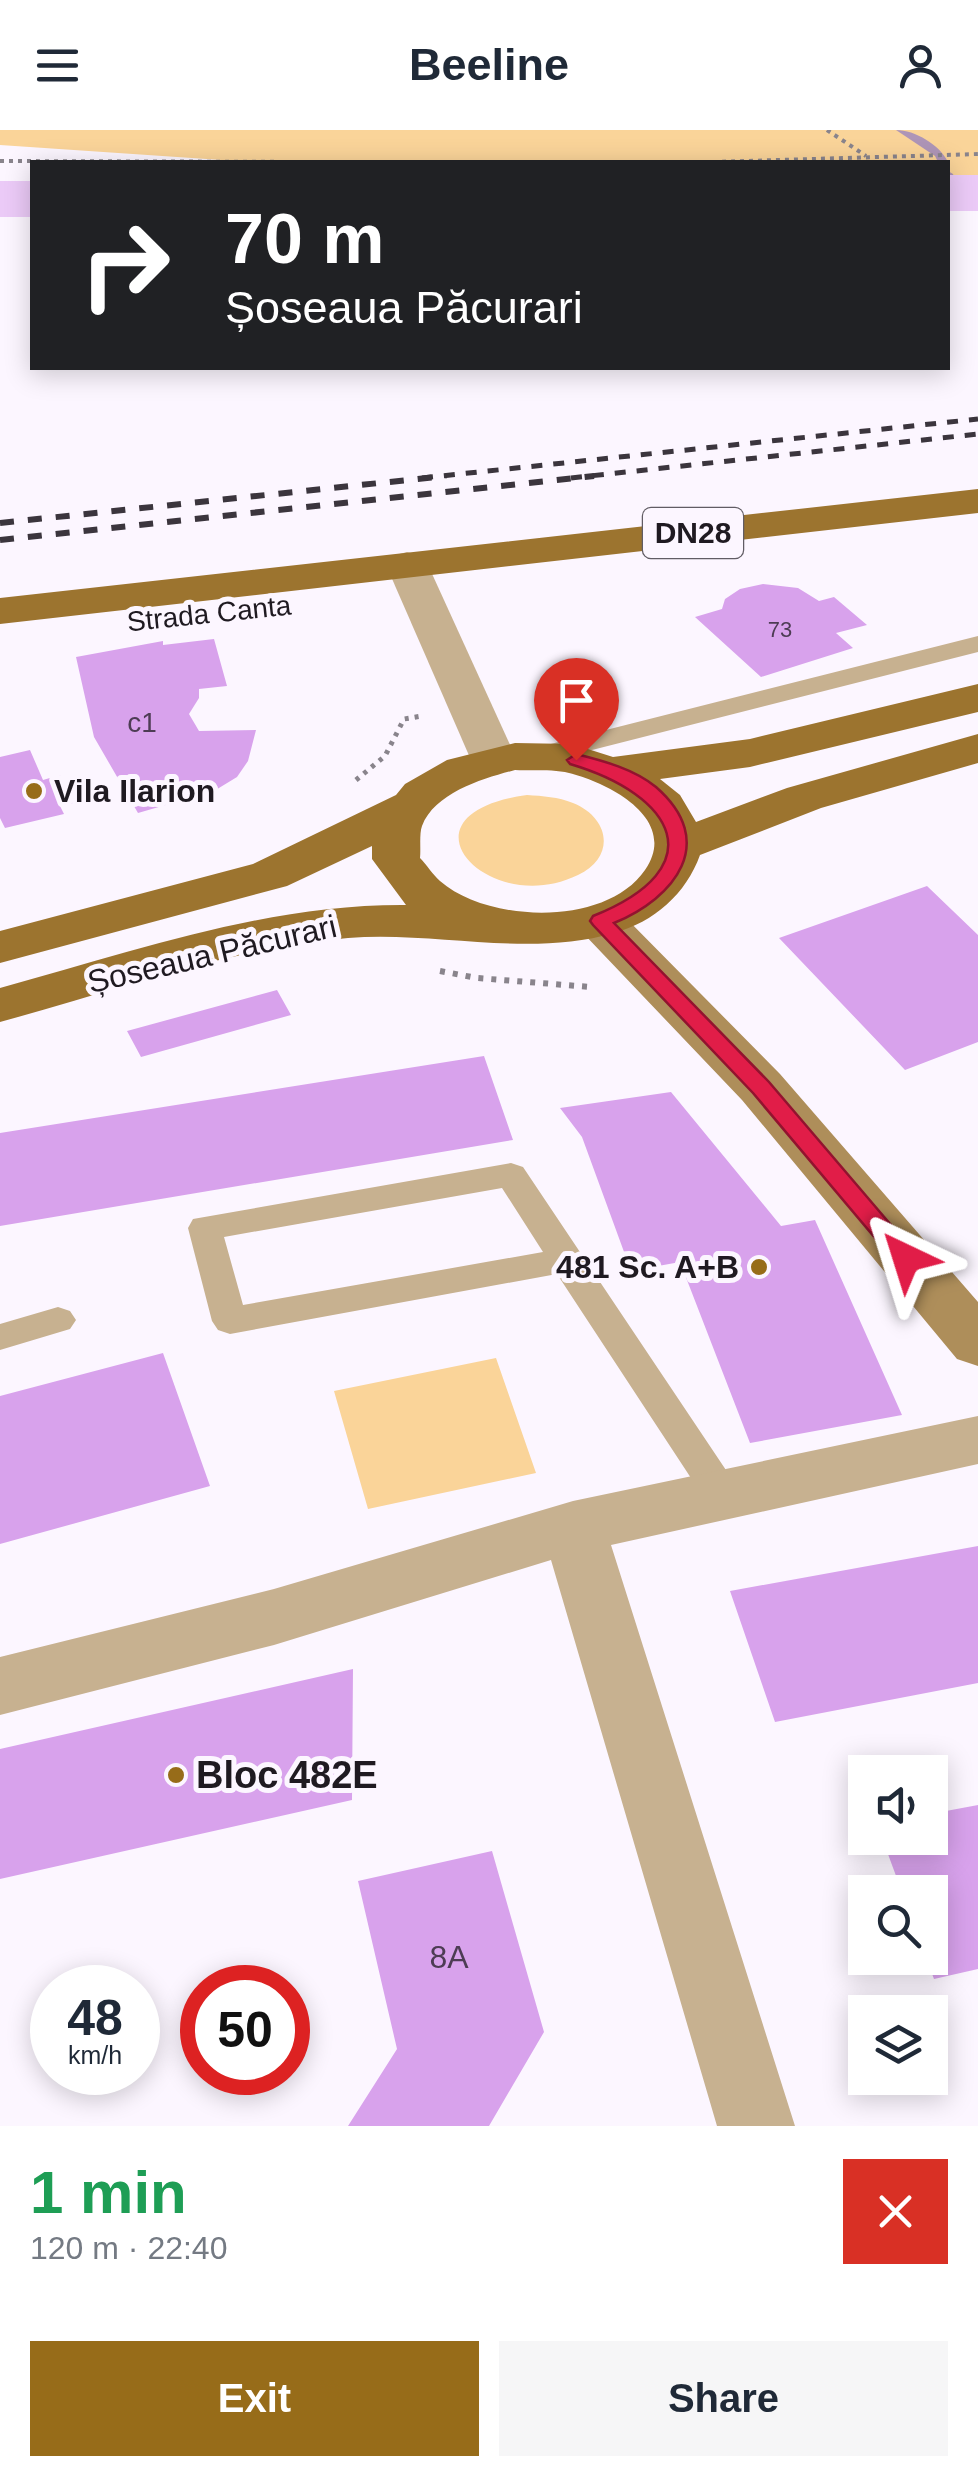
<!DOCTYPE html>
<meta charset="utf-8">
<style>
:root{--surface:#fff;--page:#f6f6f7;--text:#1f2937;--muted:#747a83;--accent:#976c19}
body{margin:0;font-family:Helvetica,sans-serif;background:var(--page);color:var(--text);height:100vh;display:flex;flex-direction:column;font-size:38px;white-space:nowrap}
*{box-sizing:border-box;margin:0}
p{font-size:32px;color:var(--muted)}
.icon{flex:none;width:55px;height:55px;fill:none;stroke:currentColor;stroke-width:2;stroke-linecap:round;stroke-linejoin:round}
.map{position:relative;height:1996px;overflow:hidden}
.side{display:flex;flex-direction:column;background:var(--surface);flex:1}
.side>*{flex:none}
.guide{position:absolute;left:30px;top:30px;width:920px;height:210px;border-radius:0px;box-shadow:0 5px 25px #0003;background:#202124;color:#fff;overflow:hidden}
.fabs{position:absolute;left:848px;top:1625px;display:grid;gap:20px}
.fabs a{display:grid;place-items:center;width:100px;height:100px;border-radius:0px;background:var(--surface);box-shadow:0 5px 25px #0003;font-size:50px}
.speed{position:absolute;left:30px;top:1835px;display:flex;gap:20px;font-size:50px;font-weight:700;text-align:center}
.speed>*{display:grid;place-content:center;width:130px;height:130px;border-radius:50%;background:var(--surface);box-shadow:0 5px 25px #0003;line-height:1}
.speed small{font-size:25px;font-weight:400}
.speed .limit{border:15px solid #d22;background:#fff;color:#111}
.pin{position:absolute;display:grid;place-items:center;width:85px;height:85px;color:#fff;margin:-102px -42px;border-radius:50% 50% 50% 0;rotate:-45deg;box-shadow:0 0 10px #0007}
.pin .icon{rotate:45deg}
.me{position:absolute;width:110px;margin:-55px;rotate:319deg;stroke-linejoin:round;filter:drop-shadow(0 0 8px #0008)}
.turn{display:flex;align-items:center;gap:35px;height:210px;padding:0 30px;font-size:45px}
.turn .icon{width:130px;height:130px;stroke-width:2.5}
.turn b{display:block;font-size:70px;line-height:85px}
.round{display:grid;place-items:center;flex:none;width:105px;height:105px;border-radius:0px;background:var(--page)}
.headline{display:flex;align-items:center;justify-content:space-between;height:170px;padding:0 30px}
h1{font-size:60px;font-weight:800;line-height:75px;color:#1e9e55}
.cta{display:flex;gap:20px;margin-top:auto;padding:20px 30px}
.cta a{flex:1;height:115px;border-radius:0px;background:var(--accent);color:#fff;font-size:40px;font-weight:800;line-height:115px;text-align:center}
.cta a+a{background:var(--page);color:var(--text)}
header{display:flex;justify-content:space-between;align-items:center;height:130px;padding:0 30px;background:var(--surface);font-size:45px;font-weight:800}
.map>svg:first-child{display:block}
.green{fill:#fad499}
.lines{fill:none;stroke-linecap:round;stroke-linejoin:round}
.stream{fill:#ae95b7;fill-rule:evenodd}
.river{fill:#ebcaf7;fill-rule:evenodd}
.building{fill:#d8a2ec}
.path-far2{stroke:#89848c;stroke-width:4;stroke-dasharray:4 5;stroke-linecap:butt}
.path-far1{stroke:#89848c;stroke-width:5;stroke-dasharray:4 6;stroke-linecap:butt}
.path{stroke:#89848c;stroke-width:6;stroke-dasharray:5 8;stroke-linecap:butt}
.service{fill:#c7b190;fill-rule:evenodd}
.minor{fill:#c7b190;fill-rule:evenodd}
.tertiary{fill:#c7b190;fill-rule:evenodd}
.secondary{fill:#ae8e5a;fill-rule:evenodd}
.primary{fill:#9c742f;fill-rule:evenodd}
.rail-far1{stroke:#3b353d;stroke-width:5;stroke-dasharray:11 11;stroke-linecap:butt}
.rail{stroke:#3b353d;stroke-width:6;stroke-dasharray:14 14;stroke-linecap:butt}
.route{fill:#e11d48;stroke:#92132f;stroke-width:2.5}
.poi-dot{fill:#976c19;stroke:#fcf6ff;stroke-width:4}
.labels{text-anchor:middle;stroke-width:10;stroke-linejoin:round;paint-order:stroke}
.far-number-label{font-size:22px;fill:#4d3c54}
.far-street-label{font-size:28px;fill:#1f1a21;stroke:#fcf6ff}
.number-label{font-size:28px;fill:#4d3c54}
.shield{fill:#fcf6ff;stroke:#615c64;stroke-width:2.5}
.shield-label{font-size:30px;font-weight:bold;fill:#1f1a21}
.poi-label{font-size:32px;font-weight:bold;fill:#1f1a21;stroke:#fcf6ff;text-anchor:start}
.street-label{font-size:32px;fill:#1f1a21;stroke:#fcf6ff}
.near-number-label{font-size:32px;fill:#4d3c54}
.near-poi-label{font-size:38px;font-weight:bold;fill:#1f1a21;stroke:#fcf6ff;text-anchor:start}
</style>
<header><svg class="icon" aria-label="menu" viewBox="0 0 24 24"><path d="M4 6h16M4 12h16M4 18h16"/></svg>Beeline<svg class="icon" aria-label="person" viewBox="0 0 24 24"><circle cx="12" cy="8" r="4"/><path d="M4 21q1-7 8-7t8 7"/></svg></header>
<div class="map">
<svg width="978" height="1996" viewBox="0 0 978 1996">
<rect width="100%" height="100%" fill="#fcf6ff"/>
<path class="green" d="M0,0H978V53L948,51V32H251L0,15Z
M527,665C543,666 558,667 573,673C610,688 616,727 578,745C488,789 389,684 527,665Z
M496,1228L536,1343L368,1379L334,1261Z"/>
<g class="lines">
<path class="stream" d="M896,0C915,0 940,15 948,32H938L935,26Z
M948,41L953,44L959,64L950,62Z"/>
<path class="river" d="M948,45H978V81H948Z
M0,51H32V87H0Z"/>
</g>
<path class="building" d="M763,454L798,458L819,471L834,467L867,495L836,503L853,518L761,547L695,487L722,479L725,469L740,459Z
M214,509L227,556L199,559V568L189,584L199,601L256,600L248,631L237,647L214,661L138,683L94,607L76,527L163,511V515Z
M30,620L43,650L60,645L74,673L60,676L64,684L5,698L0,688V627Z
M927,756L978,805V912L905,940L779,808Z
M277,860L291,885L141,927L127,901Z
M484,926L513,1010L0,1096V1003Z
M671,962L781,1096L815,1090L902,1285L750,1313L680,1132L631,1141L582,1007L560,978Z
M163,1223L210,1356L0,1414V1266Z
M978,1416V1553L775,1592L730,1461Z
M353,1539L352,1670L0,1749V1619Z
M978,1675V1839L934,1849L926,1828H930V1762H902L882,1708H930V1684Z
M492,1721L544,1902L489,1996H348L397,1919L358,1751Z"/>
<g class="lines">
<path class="path-far2" d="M827,0L866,26
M0,31L318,32
M713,32L978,24"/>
<path class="path-far1" d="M356,650L385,626L404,589L422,586"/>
<path class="path" d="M440,841L477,848L591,857"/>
<path class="service" d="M978,506V522L537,634L523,626L527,620Z
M511,1033L523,1037L736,1355L742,1366L736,1377L723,1381L710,1377L557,1144L230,1204L218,1200L212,1191L188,1098L193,1089ZM502,1058L543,1122L243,1175L224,1107Z
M58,1177L70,1181L76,1190L70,1199L0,1220V1194Z"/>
<path class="minor" d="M978,1286V1334L611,1415L795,1996H717L551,1430L274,1515L0,1585V1527L274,1459L573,1371Z"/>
<path class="tertiary" d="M407,422L422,426L428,435L517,630L510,640L494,644L478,640L471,630L386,435L392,426Z"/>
<path class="secondary" d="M600,775L618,780L780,944L978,1172V1236L957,1229L742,970L582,802L575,791L582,780Z"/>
<path class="primary" d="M978,359V383L0,494V468Z
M978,554V582L750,637L660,649L680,665L696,692L787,658L978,604V633L821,678L700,725C686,764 654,792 614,803C528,828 436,801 348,808C229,818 114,861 0,892V858C133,822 266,774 406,775L372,729V716L287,756L0,833V801L253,734L396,665L405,654L447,630L515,613L572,614L613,627L750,609ZM515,640C532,641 553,639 569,643C609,653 680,689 645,740C606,797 488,793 440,751C433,745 427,735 420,728C421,719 419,704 422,696C435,662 485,648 515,640Z"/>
<path class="rail-far1" d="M422,348L978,289
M571,348L978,304"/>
<path class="rail" d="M0,393L446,346
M0,410L594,346"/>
</g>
<path class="route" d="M576,624C604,631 634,639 656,657C719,712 675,768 614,793L769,952L914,1122L918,1128L914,1134H897L753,963L593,795L590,791L593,786C715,737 675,665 570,634L567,630Z"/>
<g class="poi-dot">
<circle cx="34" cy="661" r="10"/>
<circle cx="759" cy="1137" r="10"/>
<circle cx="176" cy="1645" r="10"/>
</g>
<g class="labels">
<g class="far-number-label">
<text x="780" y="507">73</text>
</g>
<g class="far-street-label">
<text transform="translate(209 483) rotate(-6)" y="10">Strada Canta</text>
</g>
<g class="number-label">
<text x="142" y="602">c1</text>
</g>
<rect class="shield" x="643" y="378" width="100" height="50" rx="8"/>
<g class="shield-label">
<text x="693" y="413">DN28</text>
</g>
<g class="poi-label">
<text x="54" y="672">Vila Ilarion</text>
<text x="739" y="1148" text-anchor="end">481 Sc. A+B</text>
</g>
<g class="street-label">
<text transform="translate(212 824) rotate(-13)" y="11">Șoseaua Păcurari</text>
</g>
<g class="near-number-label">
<text x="449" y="1838">8A</text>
</g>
<g class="near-poi-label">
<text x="196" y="1658">Bloc 482E</text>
</g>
</g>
</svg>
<div class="fabs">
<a><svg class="icon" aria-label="sound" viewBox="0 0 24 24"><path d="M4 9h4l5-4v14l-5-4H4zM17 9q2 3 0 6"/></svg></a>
<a><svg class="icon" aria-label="search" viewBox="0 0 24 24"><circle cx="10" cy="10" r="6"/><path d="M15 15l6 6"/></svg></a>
<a><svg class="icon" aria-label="layers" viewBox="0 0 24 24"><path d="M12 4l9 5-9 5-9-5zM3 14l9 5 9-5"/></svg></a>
</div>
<div class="speed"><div>48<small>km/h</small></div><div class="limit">50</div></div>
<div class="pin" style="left:576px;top:630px;background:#d93025"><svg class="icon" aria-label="arrive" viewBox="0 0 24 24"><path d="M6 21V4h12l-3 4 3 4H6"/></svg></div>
<svg class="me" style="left:906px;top:1128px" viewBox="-20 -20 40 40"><path d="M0-17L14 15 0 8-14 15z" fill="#e11d48" stroke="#fff" stroke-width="4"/></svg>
<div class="guide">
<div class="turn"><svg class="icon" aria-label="right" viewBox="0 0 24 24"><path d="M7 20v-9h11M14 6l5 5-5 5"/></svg><div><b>70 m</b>Șoseaua Păcurari</div></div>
</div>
</div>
<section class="side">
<div class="headline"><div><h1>1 min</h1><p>120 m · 22:40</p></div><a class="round" style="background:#d93025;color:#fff"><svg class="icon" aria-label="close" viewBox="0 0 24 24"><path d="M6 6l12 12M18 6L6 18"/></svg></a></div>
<div class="cta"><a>Exit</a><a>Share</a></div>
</section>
